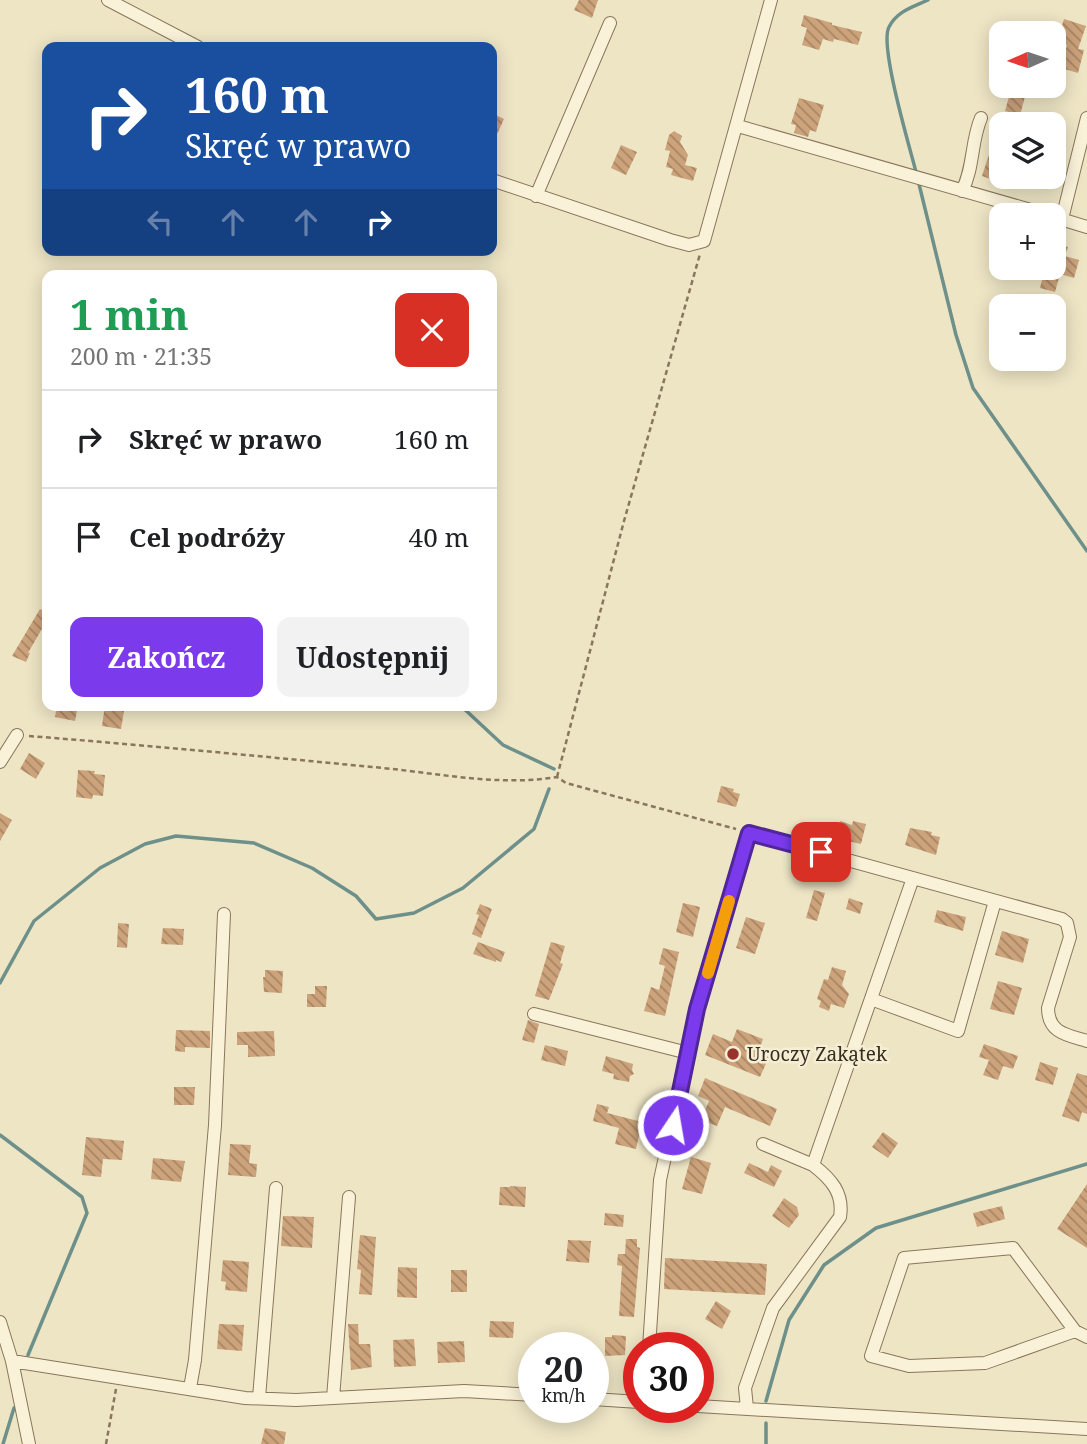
<!DOCTYPE html>
<html lang="pl">
<meta charset="utf-8">
<style>
:root{--surface:#fff;--page:#f2f2f2;--text:#202124;--muted:#757577;--line:#e0e0e0;--accent:#7c3aed}
body{margin:0;font-family:"Noto Serif",serif;background:var(--page);color:var(--text);height:100vh;display:flex;flex-direction:column;font-size:26px;white-space:nowrap}
*{box-sizing:border-box;margin:0}
p{font-size:23px;color:var(--muted)}
.icon{flex:none;width:38px;height:38px;fill:none;stroke:currentColor;stroke-width:2;stroke-linecap:round;stroke-linejoin:round}
.map{position:relative;flex:1;overflow:hidden}
.details{position:absolute;left:42px;top:270px;width:455px;height:441px;display:flex;flex-direction:column;background:var(--surface);border-radius:14px;box-shadow:0 4px 18px #0003}
.details>*{flex:none}
.hud{position:absolute;left:42px;top:42px;width:455px;height:214px;border-radius:14px;box-shadow:0 4px 18px #0003;background:#1a4fa0;color:#fff;overflow:hidden}
.needle{width:46px;rotate:267deg}
.tools{position:absolute;left:989px;top:21px;display:grid;gap:14px}
.tools a{display:grid;place-items:center;width:77px;height:77px;border-radius:14px;background:var(--surface);box-shadow:0 4px 18px #0003;font-size:35px}
.speed{position:absolute;left:518px;top:1332px;display:flex;gap:14px;font-size:35px;font-weight:700;text-align:center}
.speed>*{display:grid;place-content:center;width:91px;height:91px;border-radius:50%;background:var(--surface);box-shadow:0 4px 18px #0003;line-height:1}
.speed small{font-size:18px;font-weight:400}
.speed .limit{border:10px solid #d22;background:#fff;color:#111}
.pin{position:absolute;display:grid;place-items:center;width:60px;height:60px;color:#fff;margin:-30px;border-radius:14px;box-shadow:0 4px 10px #0006}
.me{position:absolute;width:77px;margin:-38px;rotate:12deg;stroke-linejoin:round;filter:drop-shadow(0 0 5px #0008)}
.turn{display:flex;align-items:center;gap:24px;height:147px;padding:0 28px;font-size:32px}
.turn .icon{width:91px;height:91px;stroke-width:2.5}
.turn b{display:block;font-size:49px;line-height:60px}
.lanes{display:flex;align-items:center;height:66px;padding:0 28px;background:#0003;justify-content:center;gap:35px;direction:ltr}
.lanes .off{opacity:.35}
.round{display:grid;place-items:center;flex:none;width:74px;height:74px;border-radius:14px;background:var(--page)}
.overview{display:flex;align-items:center;justify-content:space-between;height:119px;padding:0 28px}
h1{font-size:42px;font-weight:700;line-height:52px;color:#1e9e55}
.cta{display:flex;gap:14px;margin-top:auto;padding:14px 28px}
.cta a{flex:1;height:80px;border-radius:14px;background:var(--accent);color:#fff;font-size:28px;font-weight:700;line-height:80px;text-align:center}
.cta a+a{background:var(--page);color:var(--text)}
ul{padding:0;list-style:none}
li{display:flex;align-items:center;gap:21px;height:98px;padding:0 28px;border-top:2px solid var(--line)}
li div{flex:1}
li b{display:block;font-size:26px}
li em{font-style:normal}
.map>svg:first-child{display:block}
.lines{fill:none;stroke-linecap:round;stroke-linejoin:round}
.stream{stroke:#6d908a;stroke-width:3.5}
.building{fill:url(#building-back-hatch)}
.minor-casing{stroke:#89775b;stroke-width:14}
.path{stroke:#89775b;stroke-width:2.5;stroke-dasharray:5 3.5;stroke-linecap:butt}
.minor{stroke:#f9f1d8;stroke-width:12}
.route-casing{stroke:#51269a;stroke-width:18}
.route{stroke:#7c3aed;stroke-width:12}
.slow{stroke:#f59e0b;stroke-width:12}
.poi-dot{fill:#97332c;stroke:#f5eed5;stroke-width:2.5}
.labels{text-anchor:middle;stroke-width:5;stroke-linejoin:round;paint-order:stroke}
.poi-label{font-size:19px;fill:#392d1f;stroke:#f5eed5;text-anchor:start}
</style>
<div class="map">
<svg width="1087" height="1444" viewBox="0 0 1087 1444">
<defs>
<pattern id="building-back-hatch" width="6" height="6" patternUnits="userSpaceOnUse" patternTransform="scale(1.75)"><rect width="6" height="6" fill="#cca37b"/><path d="M-1 5l2 2M0 0l6 6M5-1l2 2" fill="none" stroke="#a78564"/></pattern>
</defs>
<rect width="100%" height="100%" fill="#eee5c5"/>
<g class="lines">
<path class="stream" d="M916,172C910,148 879,45 889,27C897,11 913,7 928,0
M918,180L956,335L973,388L1087,551
M460,705L503,745L554,769
M0,983L34,921L100,868L145,844L176,836L254,843L312,868L356,896L376,919L414,913L463,888L534,829L549,789
M0,1135L82,1197L87,1213L28,1355
M766,1401L789,1320L824,1265L876,1228L1087,1164
M3,1444L14,1408
M766,1444V1423"/>
</g>
<path class="building" d="M579,0H598L592,18L574,10Z
M804,15L832,23V25L862,32L858,45L834,39L833,42L823,39L819,50L802,45L807,28L801,26Z
M1064,19L1086,26L1078,49L1084,50L1078,73L1061,68L1067,45L1057,42Z
M1012,86H1028L1020,115L1005,111Z
M799,98L824,105L816,132L810,130L808,137L794,133L796,125L791,124Z
M492,113L504,119L492,145Z
M999,124H1001V165L996,181L982,176Z
M674,131L682,136L680,142L688,155L685,165L697,168L693,181L671,175L673,169L666,167L670,151L665,150L669,135Z
M621,145L637,152L626,175L611,168Z
M1054,243L1068,247L1065,256L1079,260L1074,278L1060,274L1055,292L1040,288L1045,268H1054Z
M40,609L47,613V620L28,653H30L26,662L12,656Z
M57,705H78L75,721L55,717Z
M105,705H125L121,729L102,726Z
M29,753L45,763L36,779L20,769Z
M78,770L95,771L94,774L105,775L103,796L93,795L92,799L76,797Z
M721,786L734,789L733,792L740,794L736,807L717,802Z
M0,813L12,820L0,841Z
M840,821L852,825L853,821L866,824L861,844L835,838Z
M910,828L932,832L931,835L940,837L936,855L905,845Z
M814,890L825,893L817,921L806,918Z
M849,898L863,903L860,914L846,909Z
M683,903L700,907L693,937L676,932Z
M480,904L492,909L481,938L472,934L479,915L476,914Z
M937,910L966,917L963,931L934,922Z
M746,917L765,923L755,954L736,948Z
M118,923L129,924L127,948L117,947Z
M163,928L184,929L183,945L161,944Z
M1002,931L1029,939L1023,963L995,955Z
M478,942L505,952L501,962L496,960V962L473,954Z
M551,942L565,946L560,963L563,964L549,1000L535,996Z
M663,948L679,952L665,1016L644,1011L651,987L659,990L665,966L659,964Z
M832,967L846,971L842,985L849,994L844,1008L831,1004L829,1011L819,1007L821,1001L817,999L824,979L828,980Z
M265,970L283,971L282,993L264,992L263,977H265Z
M998,981L1022,988L1014,1015L990,1009Z
M315,986H327L326,1007H307V994H315Z
M528,1020L539,1024L534,1043L522,1040Z
M737,1029L763,1039L758,1053L769,1057L760,1077L705,1055L713,1034L732,1042Z
M176,1030L210,1031V1048L185,1047V1052L175,1051Z
M274,1031L275,1056L248,1057V1045H237V1032Z
M984,1044L1018,1056L1013,1069L1003,1066L998,1080L983,1075L989,1060L979,1057Z
M545,1045L568,1051L565,1066L541,1060Z
M606,1056L633,1064L632,1070L634,1074L630,1076L629,1082L613,1079L614,1074L602,1071Z
M1040,1062L1058,1068L1053,1085L1035,1080Z
M1077,1073L1087,1076V1114L1082,1112L1079,1122L1062,1116Z
M705,1078L777,1109L770,1126L725,1107L717,1126L701,1120L709,1101L698,1096Z
M174,1087H195L194,1105H174Z
M597,1104L609,1107L607,1113L642,1122L636,1149L615,1144L619,1128L593,1121Z
M883,1132L898,1143L888,1158L872,1147Z
M86,1137L124,1141L122,1160L103,1159L101,1177L82,1175Z
M230,1144L251,1145L249,1163L257,1164L256,1177L228,1175Z
M691,1157L711,1163L702,1194L682,1189Z
M153,1158L185,1161L181,1182L151,1179Z
M749,1163L768,1172L771,1165L782,1171L774,1187L744,1173Z
M1087,1184V1248L1057,1229Z
M510,1186L526,1187L525,1207L499,1205L500,1187H510Z
M784,1198L797,1207L799,1215L789,1228L772,1216Z
M1002,1206L1005,1219L977,1227L973,1213Z
M605,1213L624,1215L623,1227L604,1225Z
M283,1216L314,1217L312,1248L281,1246Z
M360,1235L376,1237L372,1295L359,1294L361,1270L357,1269Z
M626,1239H637V1247L640,1248L634,1317L619,1316L622,1266L617,1265L618,1254H625Z
M568,1240L591,1241L589,1263L566,1261Z
M665,1258L767,1264L765,1295L664,1289Z
M223,1260L249,1262L247,1292L225,1290L226,1282L221,1281Z
M398,1267L417,1268V1298L397,1297Z
M451,1270H467V1292H451Z
M716,1301L731,1311L722,1329L705,1319Z
M490,1321L514,1322L513,1338L489,1337Z
M219,1324L244,1325L242,1351L217,1349Z
M348,1324H358L359,1344H370L372,1367L351,1370Z
M612,1335L626,1336L625,1355L605,1356V1337H612Z
M414,1339L416,1366L394,1367L393,1340Z
M464,1341L465,1362L438,1363L437,1342Z
M265,1428L286,1432L284,1444H261Z"/>
<g class="lines">
<defs>
<path id="minor" d="M108,0L198,47
M738,126L1048,215
M492,180L670,240L689,245L704,241L771,0
M962,191C974,168 971,141 981,118
M536,196L610,23
M1054,217L1087,227
M1062,219L1087,118
M0,762L17,735
M871,999L958,1031L995,901
M534,1014L688,1053
M763,1144L813,1165
M0,1322L12,1361L29,1444
M1075,1331L985,1363L909,1366L871,1356L904,1258L1013,1248L1075,1331L1087,1337
M649,1348L660,1180L697,1009L749,833L1062,919L1067,923L1070,937L1048,1008C1048,1033 1067,1035 1087,1041
M12,1361L245,1398L296,1400L464,1391L534,1395
M190,1388L195,1360L215,1125L224,914
M259,1398L276,1188
M333,1398L349,1197
M593,1399L639,1402
M698,1406L1087,1429
M747,1408L745,1388L773,1308L840,1217C844,1193 831,1179 813,1165L913,878"/>
</defs>
<use href="#minor" class="minor-casing"/>
<path class="path" d="M29,736C143,745 258,756 372,767C433,772 496,787 557,777L566,783L736,829
M557,777L624,521L700,254
M106,1444L116,1389"/>
<use href="#minor" class="minor"/>
</g>
<g class="lines">
<defs>
<path id="route" d="M673,1125L697,1009L749,833L821,852"/>
</defs>
<use href="#route" class="route-casing"/>
<use href="#route" class="route"/>
<path class="slow" d="M708,973L729,901"/>
</g>
<circle class="poi-dot" cx="733" cy="1054" r="7"/>
<g class="labels">
<g class="poi-label">
<text x="747" y="1061">Uroczy Zakątek</text>
</g>
</g>
</svg>
<div class="tools">
<a><svg class="needle" viewBox="-14 -14 28 28"><path d="M0-13l5 13h-10z" fill="#e53935"/><path d="M0 13l5-13h-10z" fill="#757577"/></svg></a>
<a><svg class="icon" aria-label="layers" viewBox="0 0 24 24"><path d="M12 4l9 5-9 5-9-5zM3 14l9 5 9-5"/></svg></a>
<a>+</a>
<a>−</a>
</div>
<div class="speed"><div>20<small>km/h</small></div><div class="limit">30</div></div>
<div class="pin" style="left:821px;top:852px;background:#d93025"><svg class="icon" aria-label="arrive" viewBox="0 0 24 24"><path d="M6 21V4h12l-3 4 3 4H6"/></svg></div>
<svg class="me" style="left:673px;top:1125px" viewBox="-20 -20 40 40"><circle r="17" fill="#7c3aed" stroke="#fff" stroke-width="3"/><path d="M0-11L8 9 0 5-8 9z" fill="#fff"/></svg>
<div class="hud">
<div class="turn"><svg class="icon" aria-label="right" viewBox="0 0 24 24"><path d="M7 20v-9h11M14 6l5 5-5 5"/></svg><div><b>160 m</b>Skręć w prawo</div></div>
<div class="lanes"><svg class="icon off" aria-label="left" viewBox="0 0 24 24"><path d="M17 20v-9H6M10 6l-5 5 5 5"/></svg><svg class="icon off" aria-label="ahead" viewBox="0 0 24 24"><path d="M12 20V5M6 11l6-6 6 6"/></svg><svg class="icon off" aria-label="ahead" viewBox="0 0 24 24"><path d="M12 20V5M6 11l6-6 6 6"/></svg><svg class="icon" aria-label="right" viewBox="0 0 24 24"><path d="M7 20v-9h11M14 6l5 5-5 5"/></svg></div>
</div>
<section class="details">
<div class="overview"><div><h1>1 min</h1><p>200 m · 21:35</p></div><a class="round" style="background:#d93025;color:#fff"><svg class="icon" aria-label="close" viewBox="0 0 24 24"><path d="M6 6l12 12M18 6L6 18"/></svg></a></div>
<ul>
<li><svg class="icon" aria-label="right" viewBox="0 0 24 24"><path d="M7 20v-9h11M14 6l5 5-5 5"/></svg><div><b>Skręć w prawo</b></div><em>160 m</em></li>
<li><svg class="icon" aria-label="arrive" viewBox="0 0 24 24"><path d="M6 21V4h12l-3 4 3 4H6"/></svg><div><b>Cel podróży</b></div><em>40 m</em></li>
</ul>
<div class="cta"><a>Zakończ</a><a>Udostępnij</a></div>
</section>
</div>
